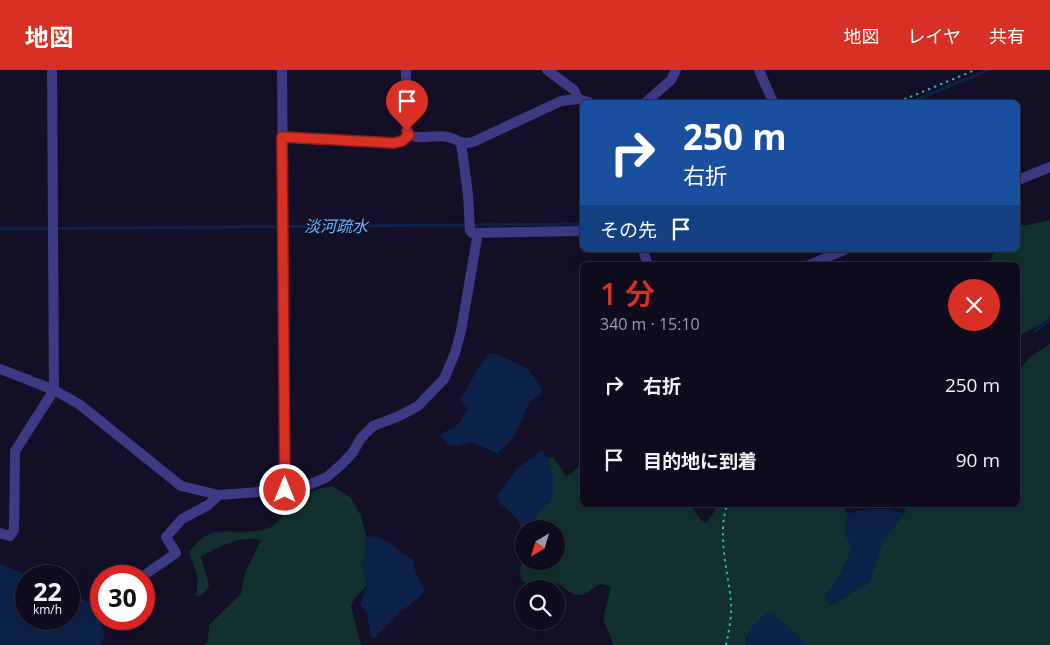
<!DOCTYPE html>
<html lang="ja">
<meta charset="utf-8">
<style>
:root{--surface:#0e0b1c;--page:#1c1929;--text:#f1f3f6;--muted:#9b9ba3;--line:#2e2b3b;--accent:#d93025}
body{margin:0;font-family:"Open Sans","Noto Sans JP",sans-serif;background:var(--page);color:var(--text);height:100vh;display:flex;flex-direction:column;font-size:19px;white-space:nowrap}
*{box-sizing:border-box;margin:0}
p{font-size:16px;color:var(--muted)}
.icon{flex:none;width:28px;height:28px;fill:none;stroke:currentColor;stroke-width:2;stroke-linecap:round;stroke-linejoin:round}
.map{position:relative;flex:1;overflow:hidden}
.panel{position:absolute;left:580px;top:192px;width:440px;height:245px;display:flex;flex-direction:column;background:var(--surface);border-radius:8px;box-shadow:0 5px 20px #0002,0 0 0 1px var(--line)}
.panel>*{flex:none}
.banner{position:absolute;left:580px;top:30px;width:440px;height:152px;border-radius:8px;box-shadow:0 5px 20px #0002,0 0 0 1px var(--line);background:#1a4fa0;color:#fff;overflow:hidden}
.needle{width:32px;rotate:218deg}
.buttons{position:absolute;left:515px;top:450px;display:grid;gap:10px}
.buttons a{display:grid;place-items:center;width:50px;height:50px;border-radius:50%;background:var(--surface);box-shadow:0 5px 20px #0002,0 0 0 1px var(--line);font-size:25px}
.speed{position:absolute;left:15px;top:495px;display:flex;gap:10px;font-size:25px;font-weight:700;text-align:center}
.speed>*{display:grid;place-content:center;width:65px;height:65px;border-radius:50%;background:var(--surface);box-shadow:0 5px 20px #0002,0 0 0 1px var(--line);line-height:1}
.speed small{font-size:12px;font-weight:400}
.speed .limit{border:8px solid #d22;background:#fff;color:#111}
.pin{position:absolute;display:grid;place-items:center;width:42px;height:42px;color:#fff;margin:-51px -21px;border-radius:50% 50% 50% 0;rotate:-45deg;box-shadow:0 0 5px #0007}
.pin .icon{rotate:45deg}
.me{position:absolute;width:55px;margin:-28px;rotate:0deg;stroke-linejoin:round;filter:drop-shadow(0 0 4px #0008)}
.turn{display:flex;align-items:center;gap:18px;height:105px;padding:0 20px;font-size:22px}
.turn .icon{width:65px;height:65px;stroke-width:2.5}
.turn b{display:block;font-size:35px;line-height:42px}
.then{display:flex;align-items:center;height:48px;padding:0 20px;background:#0003;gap:10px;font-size:19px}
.round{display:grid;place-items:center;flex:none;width:52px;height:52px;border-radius:26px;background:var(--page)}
.head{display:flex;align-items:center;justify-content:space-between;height:85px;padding:0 20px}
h1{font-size:30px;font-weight:600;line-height:38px;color:var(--accent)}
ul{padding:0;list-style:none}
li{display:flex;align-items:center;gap:15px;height:75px;padding:0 20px}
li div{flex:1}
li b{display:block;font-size:19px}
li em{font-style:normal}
header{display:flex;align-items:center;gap:30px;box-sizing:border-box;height:70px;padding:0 25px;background:var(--accent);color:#fff}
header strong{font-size:24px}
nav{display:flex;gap:28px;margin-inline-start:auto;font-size:18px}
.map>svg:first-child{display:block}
.green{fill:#12302f}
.water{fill:#0c2248}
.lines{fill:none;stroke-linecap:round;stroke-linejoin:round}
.stream{stroke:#0c2248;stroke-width:3}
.path{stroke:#2fb8b0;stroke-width:2;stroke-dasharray:2.5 4;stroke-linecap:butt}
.street{stroke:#3d3a85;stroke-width:10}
.route-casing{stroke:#8d1f18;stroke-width:12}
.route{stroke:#d93025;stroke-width:9}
.labels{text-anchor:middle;stroke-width:4;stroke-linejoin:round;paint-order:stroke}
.water-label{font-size:16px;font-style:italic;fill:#62b6ff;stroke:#130f26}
</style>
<header>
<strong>地図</strong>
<nav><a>地図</a><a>レイヤ</a><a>共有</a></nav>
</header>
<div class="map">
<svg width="1050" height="575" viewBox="0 0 1050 575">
<rect width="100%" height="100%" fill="#130f26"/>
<path class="green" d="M1050,150V248L1038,256L1018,266V195H989L993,184L996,180H1018V157Z
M1050,274V575H807L776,547L746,567V575H614L604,552V545L611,517C595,508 593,524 579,525C569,525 566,517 558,514C548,509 535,517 523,512L520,505L522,484L519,467L523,463L524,491H556V459H533L538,441L549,433L554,423L551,400L547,388L553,387L566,406L572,403L582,393V435H691L701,450L707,453L718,435H842L847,443L846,465L852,479L840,505L828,522L826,529L830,535L866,515L870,509L882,473L904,443L906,435H1018V301L1030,287Z
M327,417H334L351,428L361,446L366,466L365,484L362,494L367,515L354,529L351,536L361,575H205L208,570L209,555L241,524L245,503L261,470C240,465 220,477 201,486L209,516L205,522L199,526L196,525L198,507L189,482C212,452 223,465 255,461C263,460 268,460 274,455C282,449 288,435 294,426Z"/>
<path class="water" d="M489,284H496L527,298L543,320C539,326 533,328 529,334C517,355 520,366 497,383L471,372L458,376H450L440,366C444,360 450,361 455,357C460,353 465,345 467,339L460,330L480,295Z
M540,381H543C550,393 555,409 554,423L549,433L538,441L533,459H524V463L517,449L498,431L497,425L517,399Z
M871,439H889L904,443L882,473L870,509L866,515L829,535L826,529L828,522L840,505L852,479L846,465L847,443Z
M366,466L380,467L413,490L416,504L424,518V521L417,529L399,543L374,569L371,567L367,543L360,535L367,515L362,494L365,484Z
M0,494L29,506H26V549H69V523L93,534L105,565L100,575H0Z
M766,543L776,547L807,575H746C746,561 757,552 766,543Z"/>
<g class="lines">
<path class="stream" d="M911,32L988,0
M0,159L582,154
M1035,261L1050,250"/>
<path class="path" d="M898,32L975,0
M726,575C729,561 732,546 731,532C728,500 717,467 727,435"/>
<path class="street" d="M282,0L285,420
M406,0V55L409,65
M547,0L574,20L578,29L589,32
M759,0L773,32
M646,32L671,10L676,0
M409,65C424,72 442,59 461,73L468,124L470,160L472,163L582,161
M282,67L387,73L402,71L409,65
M460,72L466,73L473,72L561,31L578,29
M1018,110L1050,97
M643,180L648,195
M809,195L844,180
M0,299L54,320L79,334L181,416L219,425L285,420L311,414L327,407L342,394L353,382L361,368L373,356L399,346L418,336L444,309L455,283L461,261L478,163
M0,463L10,466L14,460L15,381L54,320L52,0
M143,506L176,483L166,467L182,449L208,435L219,425
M96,519L101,516"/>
</g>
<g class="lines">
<defs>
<path id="route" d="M285,420L282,67L394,73L402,71L409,65L407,61"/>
</defs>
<use href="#route" class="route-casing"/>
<use href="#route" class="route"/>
</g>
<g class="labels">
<g class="water-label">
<text x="336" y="162">淡河疏水</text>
</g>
</g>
</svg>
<div class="buttons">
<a><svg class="needle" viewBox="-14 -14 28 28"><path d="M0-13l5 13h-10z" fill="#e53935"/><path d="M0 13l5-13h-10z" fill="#9b9ba3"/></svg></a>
<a><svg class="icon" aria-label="search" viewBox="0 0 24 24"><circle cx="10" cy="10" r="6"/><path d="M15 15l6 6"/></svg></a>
</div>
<div class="speed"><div>22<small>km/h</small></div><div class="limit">30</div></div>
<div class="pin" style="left:407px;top:61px;background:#d93025"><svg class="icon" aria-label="arrive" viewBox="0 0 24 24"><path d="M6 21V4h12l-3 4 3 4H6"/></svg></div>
<svg class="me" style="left:285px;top:420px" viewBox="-20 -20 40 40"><circle r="17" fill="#d93025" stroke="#fff" stroke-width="3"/><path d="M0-11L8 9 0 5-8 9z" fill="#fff"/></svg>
<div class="banner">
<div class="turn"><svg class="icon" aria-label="right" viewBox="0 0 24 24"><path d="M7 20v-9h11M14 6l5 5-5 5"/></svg><div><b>250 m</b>右折</div></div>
<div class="then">その先<svg class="icon" aria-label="arrive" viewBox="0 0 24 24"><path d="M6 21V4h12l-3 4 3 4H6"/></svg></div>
</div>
<section class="panel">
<div class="head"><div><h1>1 分</h1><p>340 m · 15:10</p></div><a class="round" style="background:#d93025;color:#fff"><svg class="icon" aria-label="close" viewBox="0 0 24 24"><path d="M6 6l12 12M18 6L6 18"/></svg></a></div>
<ul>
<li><svg class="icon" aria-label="right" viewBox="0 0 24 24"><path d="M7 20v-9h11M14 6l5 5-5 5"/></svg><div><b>右折</b></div><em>250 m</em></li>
<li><svg class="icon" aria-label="arrive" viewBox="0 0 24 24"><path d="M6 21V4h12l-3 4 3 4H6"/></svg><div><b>目的地に到着</b></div><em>90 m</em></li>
</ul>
</section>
</div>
